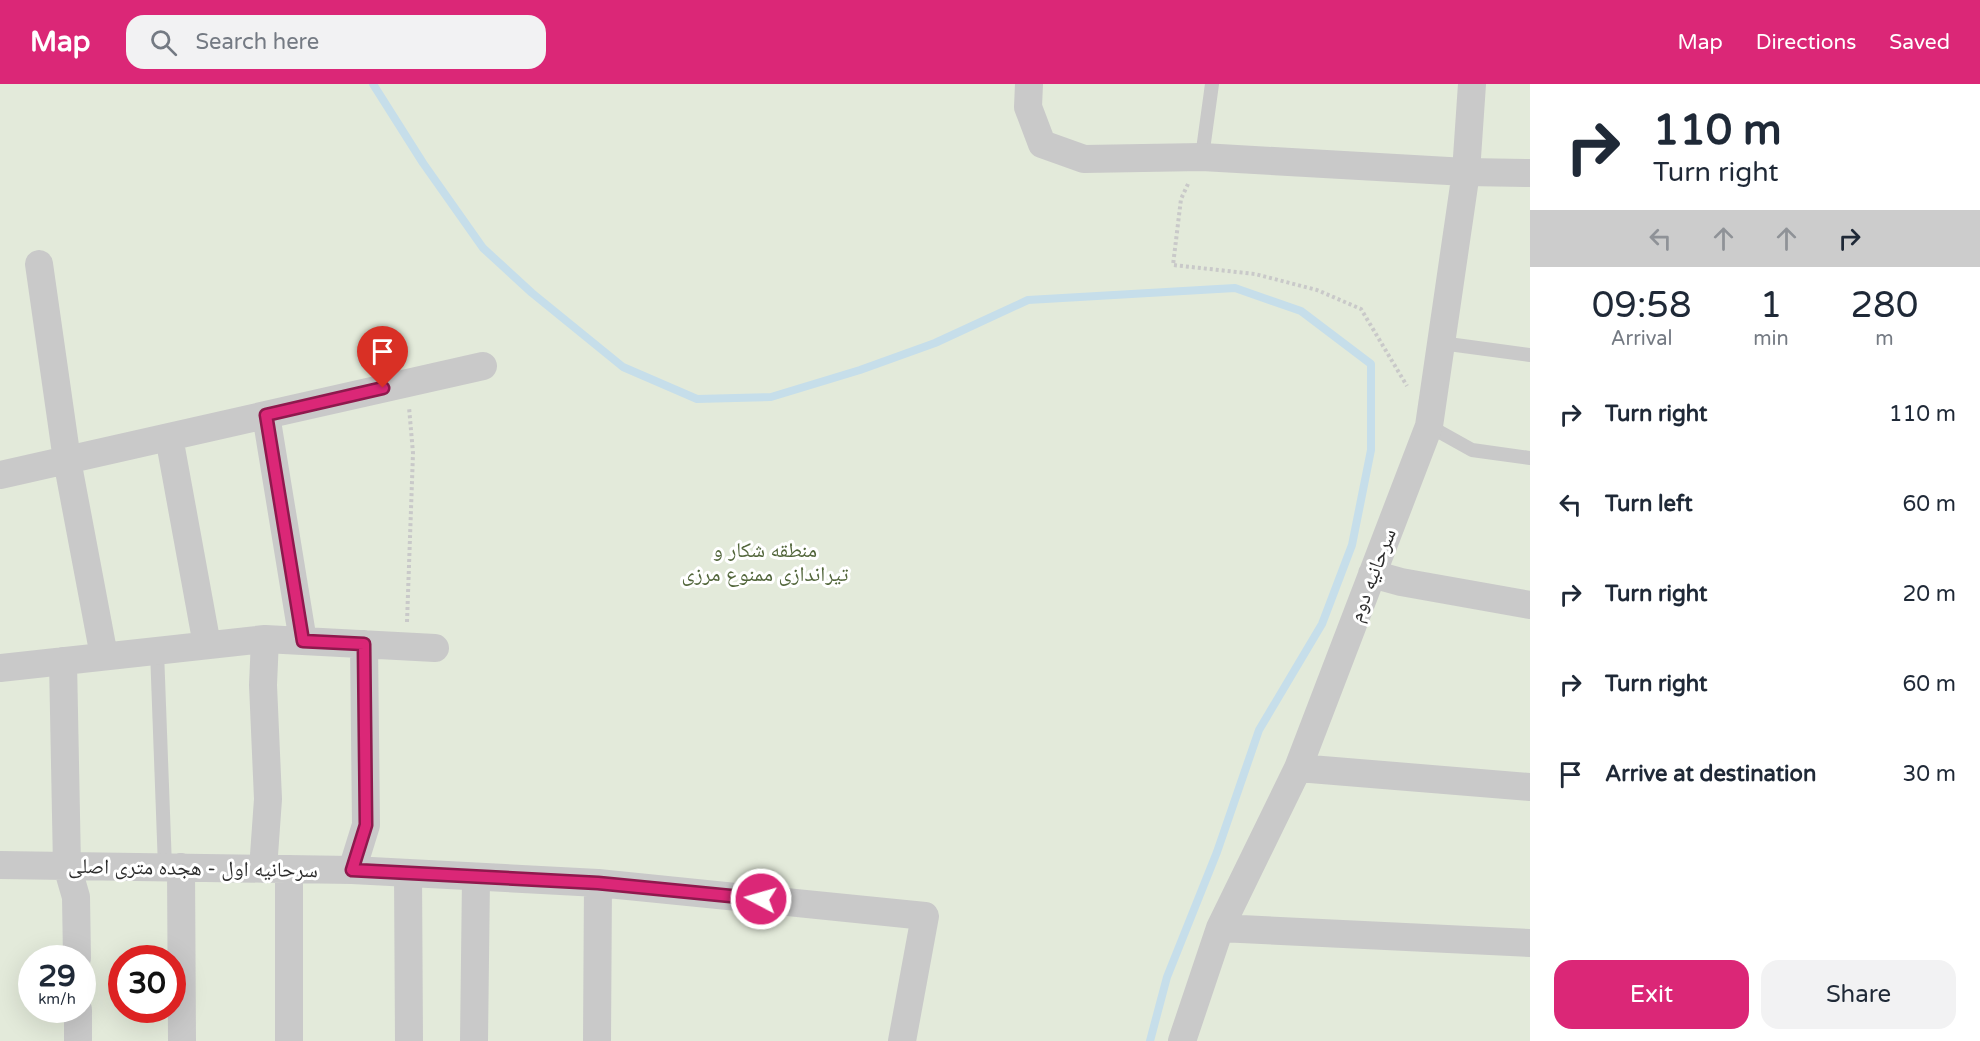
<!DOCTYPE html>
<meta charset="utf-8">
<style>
:root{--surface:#fff;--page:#f2f2f3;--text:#1f2937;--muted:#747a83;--accent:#db2777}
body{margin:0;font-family:"Varela Round","Noto Naskh Arabic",sans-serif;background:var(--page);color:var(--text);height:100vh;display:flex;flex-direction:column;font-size:22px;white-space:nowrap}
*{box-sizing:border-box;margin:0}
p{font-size:20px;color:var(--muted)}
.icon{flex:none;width:33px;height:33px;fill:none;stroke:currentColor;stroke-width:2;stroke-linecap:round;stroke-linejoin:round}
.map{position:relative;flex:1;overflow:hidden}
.side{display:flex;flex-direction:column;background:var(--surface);width:450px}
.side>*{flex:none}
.banner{background:#fff;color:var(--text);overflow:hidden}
.speed{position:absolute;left:18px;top:861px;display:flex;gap:12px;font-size:30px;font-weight:700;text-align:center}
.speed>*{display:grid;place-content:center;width:78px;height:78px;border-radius:50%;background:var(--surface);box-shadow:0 6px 24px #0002;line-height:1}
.speed small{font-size:15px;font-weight:400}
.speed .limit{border:9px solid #d22;background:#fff;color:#111}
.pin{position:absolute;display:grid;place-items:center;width:51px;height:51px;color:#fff;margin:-62px -26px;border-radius:50% 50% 50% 0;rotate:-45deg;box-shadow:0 0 6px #0007}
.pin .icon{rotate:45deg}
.me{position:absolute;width:66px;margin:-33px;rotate:276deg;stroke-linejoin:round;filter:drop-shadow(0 0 4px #0008)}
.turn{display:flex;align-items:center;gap:21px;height:126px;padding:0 24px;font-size:27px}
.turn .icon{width:78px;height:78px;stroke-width:2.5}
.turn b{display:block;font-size:42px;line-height:51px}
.lanes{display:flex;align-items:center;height:57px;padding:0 24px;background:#0003;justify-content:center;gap:30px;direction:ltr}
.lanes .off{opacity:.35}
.eta{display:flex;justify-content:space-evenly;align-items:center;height:102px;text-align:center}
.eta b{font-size:36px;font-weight:600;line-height:42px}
.button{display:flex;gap:12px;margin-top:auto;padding:12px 24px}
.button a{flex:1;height:69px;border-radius:18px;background:var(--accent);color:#fff;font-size:24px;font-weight:600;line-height:69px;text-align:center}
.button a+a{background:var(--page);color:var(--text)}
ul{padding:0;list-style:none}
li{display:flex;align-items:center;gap:18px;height:90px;padding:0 24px}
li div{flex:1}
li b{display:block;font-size:22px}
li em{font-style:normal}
header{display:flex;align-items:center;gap:36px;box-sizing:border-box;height:84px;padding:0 30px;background:var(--accent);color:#fff}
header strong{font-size:28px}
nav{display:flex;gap:33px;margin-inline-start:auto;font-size:21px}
.search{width:420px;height:54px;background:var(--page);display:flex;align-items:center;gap:15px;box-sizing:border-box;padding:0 21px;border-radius:18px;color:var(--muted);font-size:22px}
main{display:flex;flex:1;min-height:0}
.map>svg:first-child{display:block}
.green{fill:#e3eada;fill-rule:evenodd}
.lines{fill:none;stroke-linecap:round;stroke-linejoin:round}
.stream{stroke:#c6deea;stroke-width:8}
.path{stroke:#c9c9c9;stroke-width:4;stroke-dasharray:3 3;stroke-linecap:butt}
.lane{stroke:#c9c9c9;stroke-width:14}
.street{stroke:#c9c9c9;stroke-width:28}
.route-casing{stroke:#8e194d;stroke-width:15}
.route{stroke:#db2777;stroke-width:10}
.labels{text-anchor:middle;stroke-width:6;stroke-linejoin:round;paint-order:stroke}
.park-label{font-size:21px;fill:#52663b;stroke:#fff}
.street-label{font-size:21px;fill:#2c2c2c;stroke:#fff}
</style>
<header>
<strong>Map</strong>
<div class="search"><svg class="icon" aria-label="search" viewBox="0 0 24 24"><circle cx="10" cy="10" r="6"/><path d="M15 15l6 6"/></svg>Search here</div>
<nav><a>Map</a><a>Directions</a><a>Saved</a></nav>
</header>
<main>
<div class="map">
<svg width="1530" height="957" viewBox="0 0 1530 957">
<rect width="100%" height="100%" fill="#fff"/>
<path class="green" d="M0,0H1530V957H0ZM32,874H82V926H32ZM122,874H172V926H122Z"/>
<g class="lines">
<path class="stream" d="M373,0L423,79L483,164L532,209L623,283L697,315L771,313L860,286L935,259L1028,216L1235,204L1301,227L1371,280V366L1352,461L1322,540L1259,646L1217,768L1167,893L1150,957"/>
<path class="path" d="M1188,100L1181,115L1173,181L1255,190L1317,206L1361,225L1407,302
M407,538L413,369L409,323"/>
<path class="lane" d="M1202,73L1212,0
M1441,259L1530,271
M1429,342L1472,366L1530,374
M157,567L165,783"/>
<path class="street" d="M1029,0L1028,23L1042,60L1084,75L1202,73L1466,88L1530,89
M39,180L67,376L104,572
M266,331L303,557
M169,353L207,561
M0,391L483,282
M1372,490L1401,498L1530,521
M63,577L67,782L76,813L77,874
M0,584L265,555L435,564
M1298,684L1530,703
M0,781L352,786L598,799L925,832L902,957
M181,783L182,957
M263,785L268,715L263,601L265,555
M352,786L366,741L364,560
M408,789L409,957
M1220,844L1530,859
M78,926V957
M289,957V785
M474,957L476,794
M597,957L598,799
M1182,957L1220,844L1298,684L1429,342L1466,88L1472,0"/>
</g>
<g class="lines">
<defs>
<path id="route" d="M383,304L266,331L303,557L364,560L366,741L352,786L598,799L761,815"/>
</defs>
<use href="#route" class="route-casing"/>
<use href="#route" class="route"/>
</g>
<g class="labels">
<g class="park-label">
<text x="765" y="473">منطقه شکار و<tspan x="765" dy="24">تیراندازی ممنوع مرزی</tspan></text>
</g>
<g class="street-label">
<text transform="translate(1372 491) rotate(-69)" y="7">سرحانیه دوم</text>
<text transform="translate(193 784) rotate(1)" y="7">سرحانیه اول - هجده متری اصلی</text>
</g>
</g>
</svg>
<div class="speed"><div>29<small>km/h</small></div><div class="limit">30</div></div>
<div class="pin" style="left:383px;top:304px;background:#d93025"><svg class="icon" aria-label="arrive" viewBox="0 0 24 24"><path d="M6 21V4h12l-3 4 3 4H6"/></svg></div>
<svg class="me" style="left:761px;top:815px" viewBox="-20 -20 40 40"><circle r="17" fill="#db2777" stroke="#fff" stroke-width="3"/><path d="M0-11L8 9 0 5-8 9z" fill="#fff"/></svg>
</div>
<section class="side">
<div class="banner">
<div class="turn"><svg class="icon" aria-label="right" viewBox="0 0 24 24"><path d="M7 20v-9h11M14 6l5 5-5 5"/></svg><div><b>110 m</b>Turn right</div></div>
<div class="lanes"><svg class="icon off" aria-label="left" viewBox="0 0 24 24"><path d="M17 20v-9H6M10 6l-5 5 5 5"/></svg><svg class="icon off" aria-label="ahead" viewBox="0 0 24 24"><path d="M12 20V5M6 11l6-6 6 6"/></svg><svg class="icon off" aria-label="ahead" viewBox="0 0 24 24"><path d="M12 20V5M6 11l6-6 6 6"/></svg><svg class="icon" aria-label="right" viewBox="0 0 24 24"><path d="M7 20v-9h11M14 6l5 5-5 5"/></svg></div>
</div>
<div class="eta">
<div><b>09:58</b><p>Arrival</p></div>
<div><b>1</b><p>min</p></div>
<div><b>280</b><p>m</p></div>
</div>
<ul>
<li><svg class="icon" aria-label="right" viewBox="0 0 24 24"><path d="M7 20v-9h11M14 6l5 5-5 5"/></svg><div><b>Turn right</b></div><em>110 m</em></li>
<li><svg class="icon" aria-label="left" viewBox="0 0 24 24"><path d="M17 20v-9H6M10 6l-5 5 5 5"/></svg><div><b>Turn left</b></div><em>60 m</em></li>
<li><svg class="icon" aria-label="right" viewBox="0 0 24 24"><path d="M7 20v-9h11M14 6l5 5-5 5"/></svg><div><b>Turn right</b></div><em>20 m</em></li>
<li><svg class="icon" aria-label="right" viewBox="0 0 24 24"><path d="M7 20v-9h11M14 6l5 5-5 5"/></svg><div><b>Turn right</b></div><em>60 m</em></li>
<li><svg class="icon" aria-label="arrive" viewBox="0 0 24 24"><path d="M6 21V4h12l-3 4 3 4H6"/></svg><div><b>Arrive at destination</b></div><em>30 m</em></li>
</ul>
<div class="button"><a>Exit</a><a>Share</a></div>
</section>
</main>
